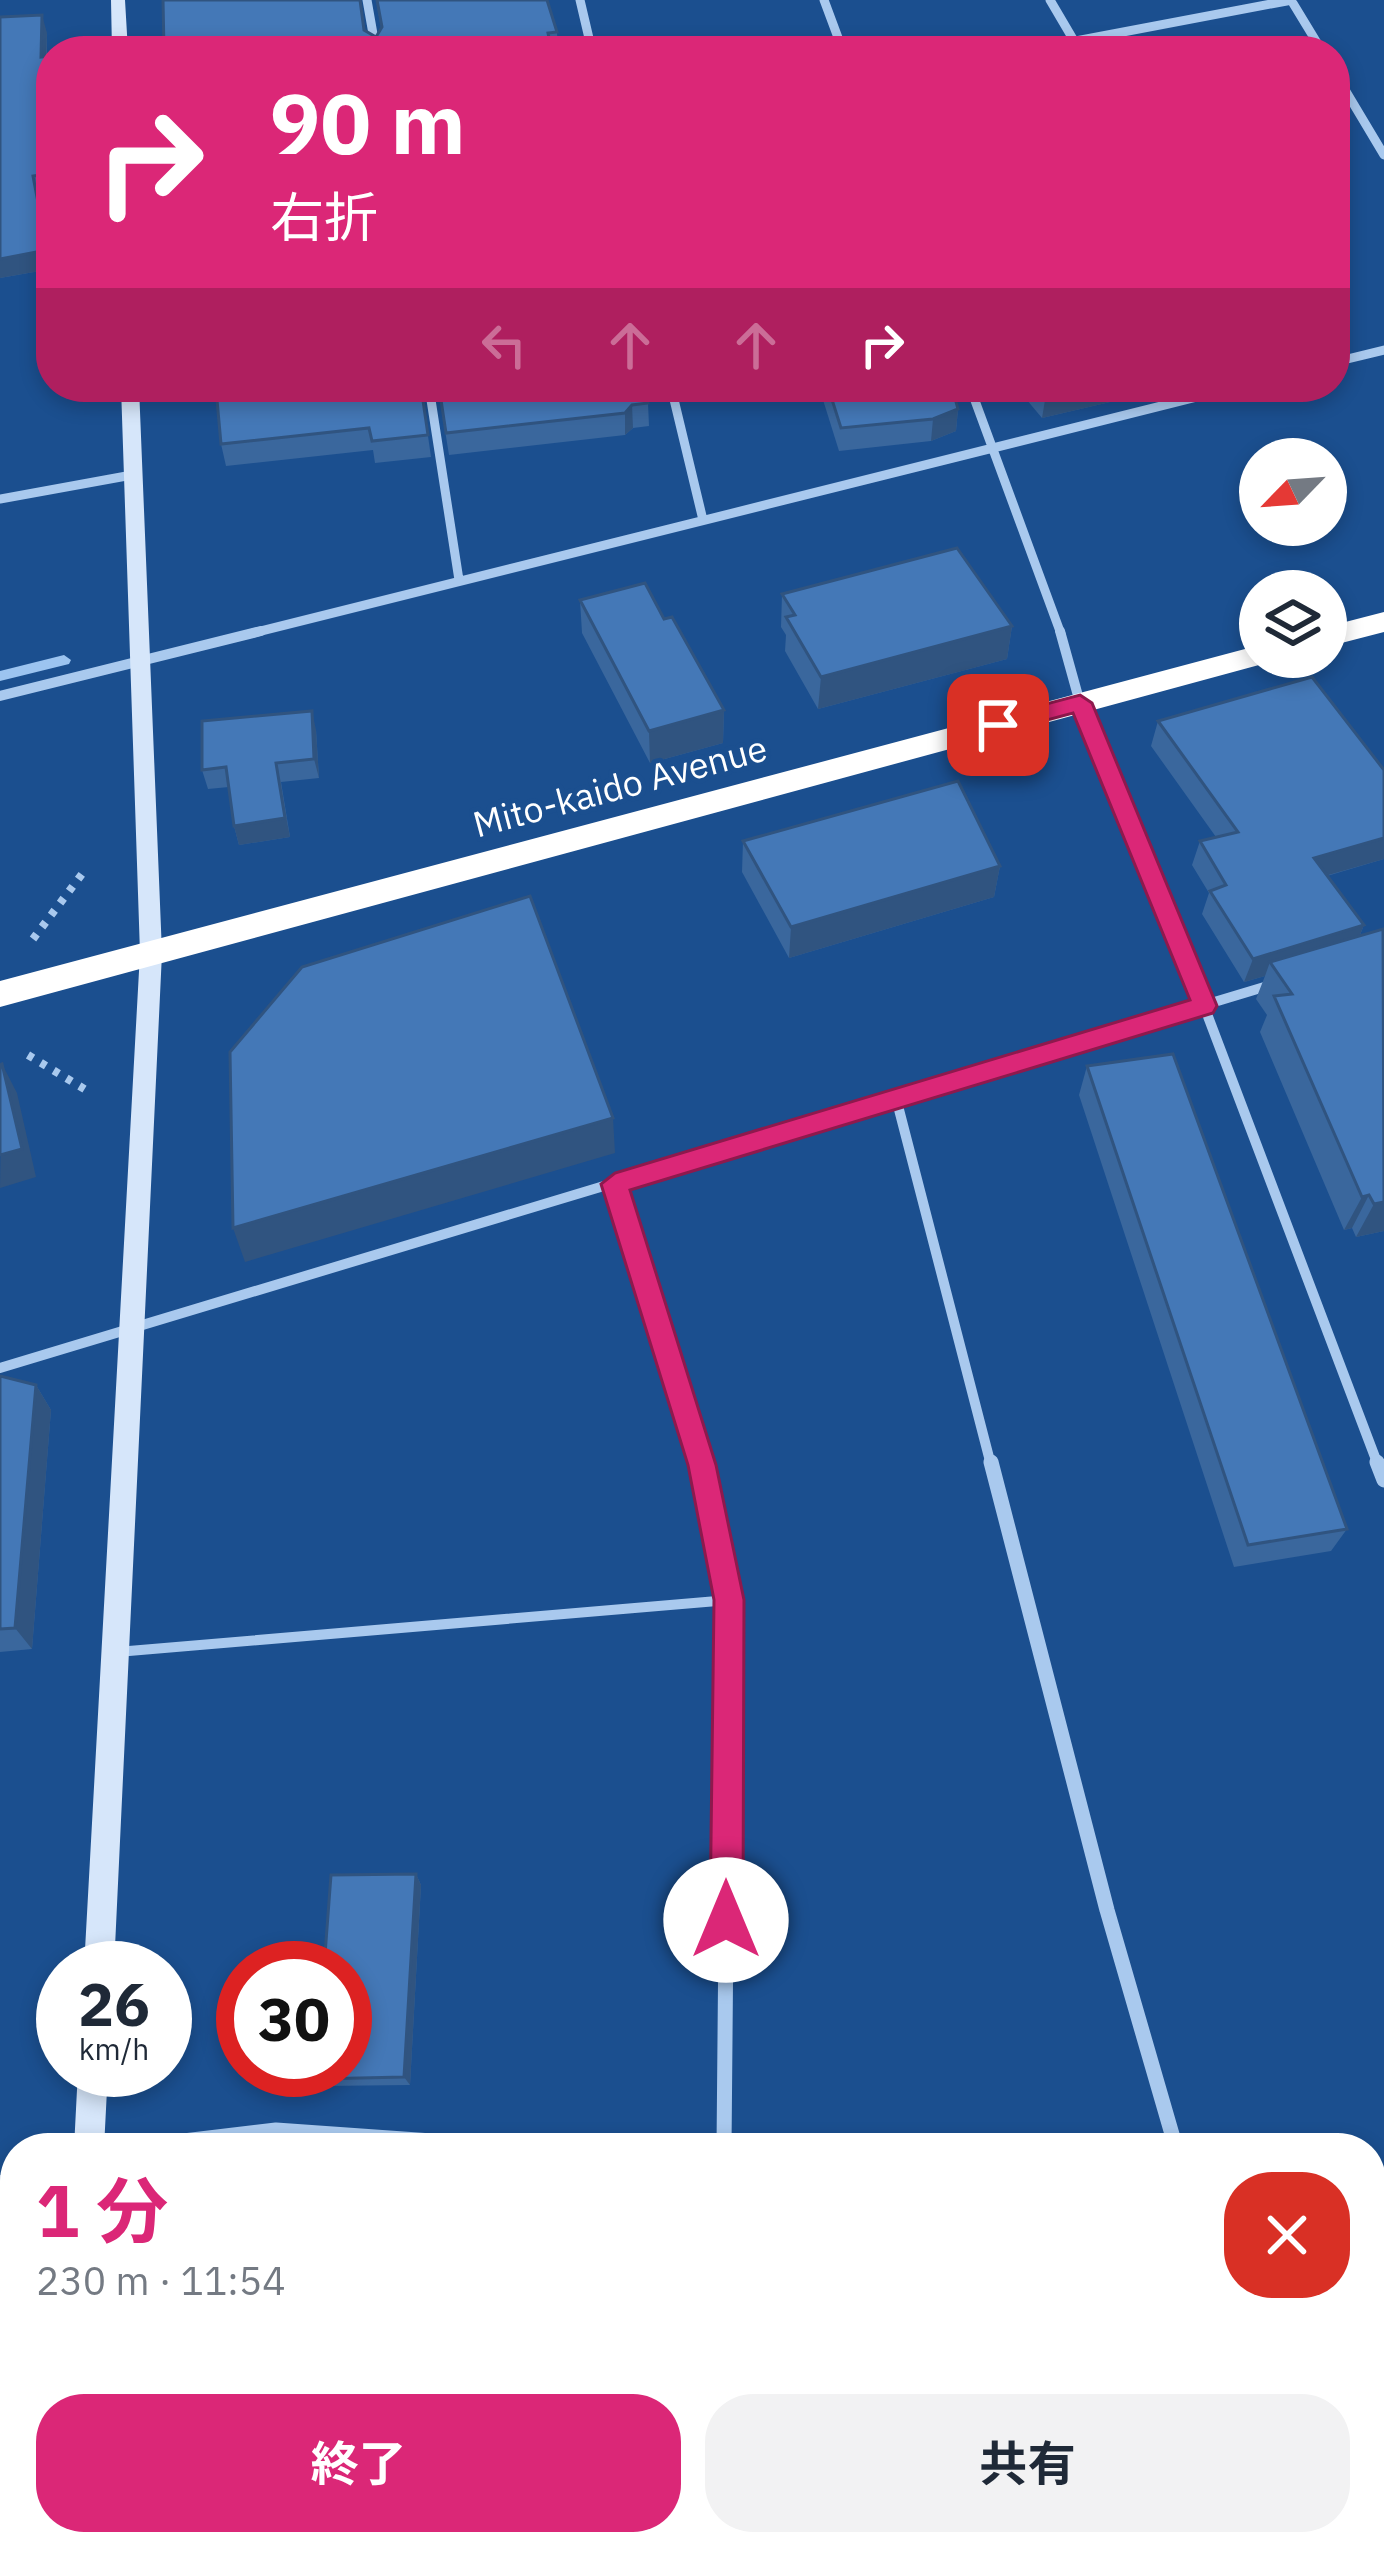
<!DOCTYPE html>
<html lang="ja">
<meta charset="utf-8">
<style>
:root{--surface:#fff;--page:#f2f2f3;--text:#1f2937;--muted:#747a83;--accent:#db2777}
body{margin:0;font-family:"IBM Plex Sans","Noto Sans JP",sans-serif;background:var(--page);color:var(--text);height:100vh;display:flex;flex-direction:column;font-size:45px;white-space:nowrap}
*{box-sizing:border-box;margin:0}
p{font-size:39px;color:var(--muted)}
.icon{flex:none;width:66px;height:66px;fill:none;stroke:currentColor;stroke-width:2;stroke-linecap:round;stroke-linejoin:round}
.map{position:relative;flex:1;overflow:hidden}
.details{position:absolute;left:0px;top:2133px;width:1386px;height:423px;display:flex;flex-direction:column;background:var(--surface);border-radius:48px 48px 0 0;box-shadow:0 6px 18px #0003}
.details>*{flex:none}
.banner{position:absolute;left:36px;top:36px;width:1314px;height:366px;border-radius:48px;box-shadow:0 6px 18px #0003;background:#db2777;color:#fff;overflow:hidden}
.needle{width:78px;rotate:245deg}
.fabs{position:absolute;left:1239px;top:438px;display:grid;gap:24px}
.fabs a{display:grid;place-items:center;width:108px;height:108px;border-radius:50%;background:var(--surface);box-shadow:0 6px 18px #0003;font-size:60px}
.speed{position:absolute;left:36px;top:1941px;display:flex;gap:24px;font-size:60px;font-weight:700;text-align:center}
.speed>*{display:grid;place-content:center;width:156px;height:156px;border-radius:50%;background:var(--surface);box-shadow:0 6px 18px #0003;line-height:1}
.speed small{font-size:30px;font-weight:400}
.speed .limit{border:18px solid #d22;background:#fff;color:#111}
.pin{position:absolute;display:grid;place-items:center;width:102px;height:102px;color:#fff;margin:-51px;border-radius:24px;box-shadow:0 6px 18px #0006}
.me{position:absolute;width:132px;margin:-66px;rotate:0deg;stroke-linejoin:round;filter:drop-shadow(0 0 9px #0008)}
.turn{display:flex;align-items:center;gap:42px;height:252px;padding:0 36px;font-size:54px}
.turn .icon{width:156px;height:156px;stroke-width:2.5}
.turn b{display:block;font-size:84px;line-height:102px}
.lanes{display:flex;align-items:center;height:114px;padding:0 36px;background:#0003;justify-content:center;gap:60px;direction:ltr}
.lanes .off{opacity:.35}
.round{display:grid;place-items:center;flex:none;width:126px;height:126px;border-radius:48px;background:var(--page)}
.overview{display:flex;align-items:center;justify-content:space-between;height:204px;padding:0 36px}
h1{font-size:72px;font-weight:700;line-height:90px;color:var(--accent)}
.primary-button{display:flex;gap:24px;margin-top:auto;padding:24px 36px}
.primary-button a{flex:1;height:138px;border-radius:48px;background:var(--accent);color:#fff;font-size:48px;font-weight:700;line-height:138px;text-align:center}
.primary-button a+a{background:var(--page);color:var(--text)}
.map>svg:first-child{display:block}
.lines{fill:none;stroke-linecap:round;stroke-linejoin:round}
.stream{fill:#9cc4f0;fill-rule:evenodd}
.path-far1{stroke:#a9c9ee;stroke-width:8;stroke-dasharray:6 9;stroke-linecap:butt}
.path{stroke:#a9c9ee;stroke-width:9;stroke-dasharray:8 10;stroke-linecap:butt}
.lane{stroke:#a9c9ee;stroke-width:10}
.street-far2{stroke:#a9c9ee;stroke-width:9}
.street-far1{stroke:#a9c9ee;stroke-width:10}
.street{stroke:#a9c9ee;stroke-width:15}
.secondary{fill:#d6e6fa;fill-rule:evenodd}
.highway{fill:#fff;fill-rule:evenodd}
.wall{fill:#3a679d}
.shaded-wall{fill:#305480}
.building{fill:#4478b7;stroke:#305480;stroke-width:3}
.route{fill:#db2777;stroke:#8e194d;stroke-width:3}
.labels{text-anchor:middle;stroke-width:10;stroke-linejoin:round;paint-order:stroke}
.street-label{font-size:36px;fill:#fff;stroke:#1b4f8f}
</style>
<div class="map">
<svg width="1384" height="2555" viewBox="0 0 1384 2555">
<rect width="100%" height="100%" fill="#1b4f8f"/>
<g class="lines">
<path class="stream" d="M64,655L71,660L69,664L0,681V671Z"/>
<path class="path-far1" d="M33,939L82,874
M28,1055L91,1093"/>
<path class="path" d="M0,2330L8,2315"/>
<path class="lane" d="M117,1652L729,1600
M537,2541V2555"/>
<path class="street-far2" d="M367,0L376,51
M580,0L592,51
M824,0L843,51
M1050,0L1080,51
M1291,0L1322,51
M1023,51L1292,0
M1335,73L1384,155
M1335,362L1384,350
M429,387L459,580
M671,387L703,520
M970,387L1061,634
M0,499L132,475
M249,634L1237,387"/>
<path class="street-far1" d="M1060,631L1080,703L1204,1006L1378,1465
M0,696L261,631
M896,1098L991,1465
M615,1184L702,1465
M0,1368L1274,984"/>
<path class="street" d="M701,1462L729,1600L724,2148
M991,1462L1107,1910L1176,2148
M1377,1462L1384,1480
M125,2148L276,2130L530,2148
M0,2183L15,2179
M1371,2214L1384,2212
M0,2239L15,2191
M1158,2541L1166,2555"/>
<path class="secondary" d="M111,0H125L128,51H112Z
M121,387H139L162,953L114,1968H84L140,953Z
M78,2070H108L104,2148H74Z
M52,2541H86V2555H52Z"/>
<path class="highway" d="M1384,612V632L1326,647V627Z
M1260,645V657H1273L1270,662L0,1007V981Z"/>
</g>
<path class="wall" d="M376,0H547L557,32L558,51H164L364,30L376,37L381,28Z
M0,17L47,33V56H51V193L38,194L51,269L0,278Z
M421,387L431,457L375,463L373,450L226,466L221,444Z
M438,387H663V393L646,394L648,403L649,426L633,428L625,435L449,455Z
M678,387H719L681,391Z
M819,387H952L958,409L956,431L931,441L839,451Z
M1016,387H1129L1127,398L1042,418Z
M782,594L1012,626L1007,659L818,709L785,651L786,635L781,627Z
M580,600L664,619L724,710L723,743L650,763L582,633Z
M1158,721L1384,770V859L1327,876L1364,925L1360,935L1384,1231L1356,1237L1352,1228L1344,1230L1260,1032L1267,1015L1256,999L1265,976L1244,982L1202,914L1209,893L1192,865L1200,841L1216,837L1151,746Z
M316,730L319,778L281,782L290,837L239,845L234,826L229,787L208,789L202,770Z
M743,841L1000,866L994,897L789,958L742,872Z
M1087,1066L1347,1529L1331,1551L1234,1567L1079,1095Z
M0,1376L36,1385L51,1410L32,1649L0,1652Z
M416,1874L421,1885L410,2085L322,2086L315,2079Z"/>
<path class="shaded-wall" d="M42,15L47,33L46,75L41,57Z
M51,63V186L48,174Z
M33,176L38,194L51,269L0,278V259Z
M1077,387H1129L1127,398L1042,418L1046,394Z
M632,405L633,428L625,435V413Z
M958,409L956,431L931,441L933,419Z
M1012,626L1007,659L818,709L821,677Z
M724,710L723,743L650,763L649,731Z
M312,711L316,730L319,778L314,759Z
M276,763L290,837L239,845L234,826Z
M1384,838V859L1304,882L1314,858Z
M1000,866L994,897L789,958L791,927Z
M1364,925L1354,949L1270,962L1265,976L1244,982L1253,959Z
M2,1064L17,1093L36,1177L0,1188Z
M613,1118L615,1153L245,1262L233,1228Z
M1369,1195L1352,1228L1344,1230L1362,1197Z
M1384,1202V1231L1356,1237L1374,1204Z
M36,1385L51,1410L32,1649L15,1628Z
M416,1874L421,1885L410,2085L404,2077Z"/>
<path class="building" d="M163,0H360L364,30L376,37L382,27L377,0H547L557,32L548,33L552,51H164Z
M42,15L41,57L51,56L48,174L33,176L47,250L0,259V17Z
M230,387H421L428,435L372,441L369,428L221,444L216,389Z
M439,387H644L648,403L632,405L625,413L446,433Z
M828,387H952L958,409L933,419L841,428Z
M1040,387H1077L1046,394Z
M957,548L1012,626L821,677L786,617L795,615L782,594Z
M645,583L664,619L672,617L724,710L649,731L580,600Z
M1312,677L1384,770V838L1314,858L1364,925L1253,959L1210,891L1226,885L1200,841L1238,832L1158,721Z
M312,711L314,759L276,763L285,818L234,826L226,767L202,770V721Z
M958,781L1000,866L791,927L743,841Z
M530,896L613,1118L233,1228L230,1052L302,967Z
M1383,929L1384,1202L1374,1204L1369,1195L1362,1197L1274,996L1292,994L1270,962Z
M1173,1054L1347,1529L1248,1545L1087,1066Z
M2,1064L22,1149L0,1155V1065Z
M0,1376L36,1385L15,1628L0,1629Z
M416,1874L404,2077L315,2079L316,2070H345V1968H324L331,1875Z"/>
<path class="route" d="M1080,695L1092,703L1217,1006L1213,1013L630,1190L716,1465L744,1600L743,1920L738,1932L726,1936L715,1932L710,1920L714,1600L688,1465L601,1184L615,1173L1190,1000L1073,713L998,733L986,725L990,719Z"/>
<g class="labels">
<g class="street-label">
<text transform="translate(620 786) rotate(-15)" y="13">Mito-kaido Avenue</text>
</g>
</g>
</svg>
<div class="fabs">
<a><svg class="needle" viewBox="-14 -14 28 28"><path d="M0-13l5 13h-10z" fill="#e53935"/><path d="M0 13l5-13h-10z" fill="#747a83"/></svg></a>
<a><svg class="icon" aria-label="layers" viewBox="0 0 24 24"><path d="M12 4l9 5-9 5-9-5zM3 14l9 5 9-5"/></svg></a>
</div>
<div class="speed"><div>26<small>km/h</small></div><div class="limit">30</div></div>
<div class="pin" style="left:998px;top:725px;background:#d93025"><svg class="icon" aria-label="arrive" viewBox="0 0 24 24"><path d="M6 21V4h12l-3 4 3 4H6"/></svg></div>
<svg class="me" style="left:726px;top:1920px" viewBox="-20 -20 40 40"><circle r="19" fill="#fff"/><path d="M0-13L10 11 0 6-10 11z" fill="#db2777"/></svg>
<div class="banner">
<div class="turn"><svg class="icon" aria-label="right" viewBox="0 0 24 24"><path d="M7 20v-9h11M14 6l5 5-5 5"/></svg><div><b>90 m</b>右折</div></div>
<div class="lanes"><svg class="icon off" aria-label="left" viewBox="0 0 24 24"><path d="M17 20v-9H6M10 6l-5 5 5 5"/></svg><svg class="icon off" aria-label="ahead" viewBox="0 0 24 24"><path d="M12 20V5M6 11l6-6 6 6"/></svg><svg class="icon off" aria-label="ahead" viewBox="0 0 24 24"><path d="M12 20V5M6 11l6-6 6 6"/></svg><svg class="icon" aria-label="right" viewBox="0 0 24 24"><path d="M7 20v-9h11M14 6l5 5-5 5"/></svg></div>
</div>
<section class="details">
<div class="overview"><div><h1>1 分</h1><p>230 m · 11:54</p></div><a class="round" style="background:#d93025;color:#fff"><svg class="icon" aria-label="close" viewBox="0 0 24 24"><path d="M6 6l12 12M18 6L6 18"/></svg></a></div>
<div class="primary-button"><a>終了</a><a>共有</a></div>
</section>
</div>
